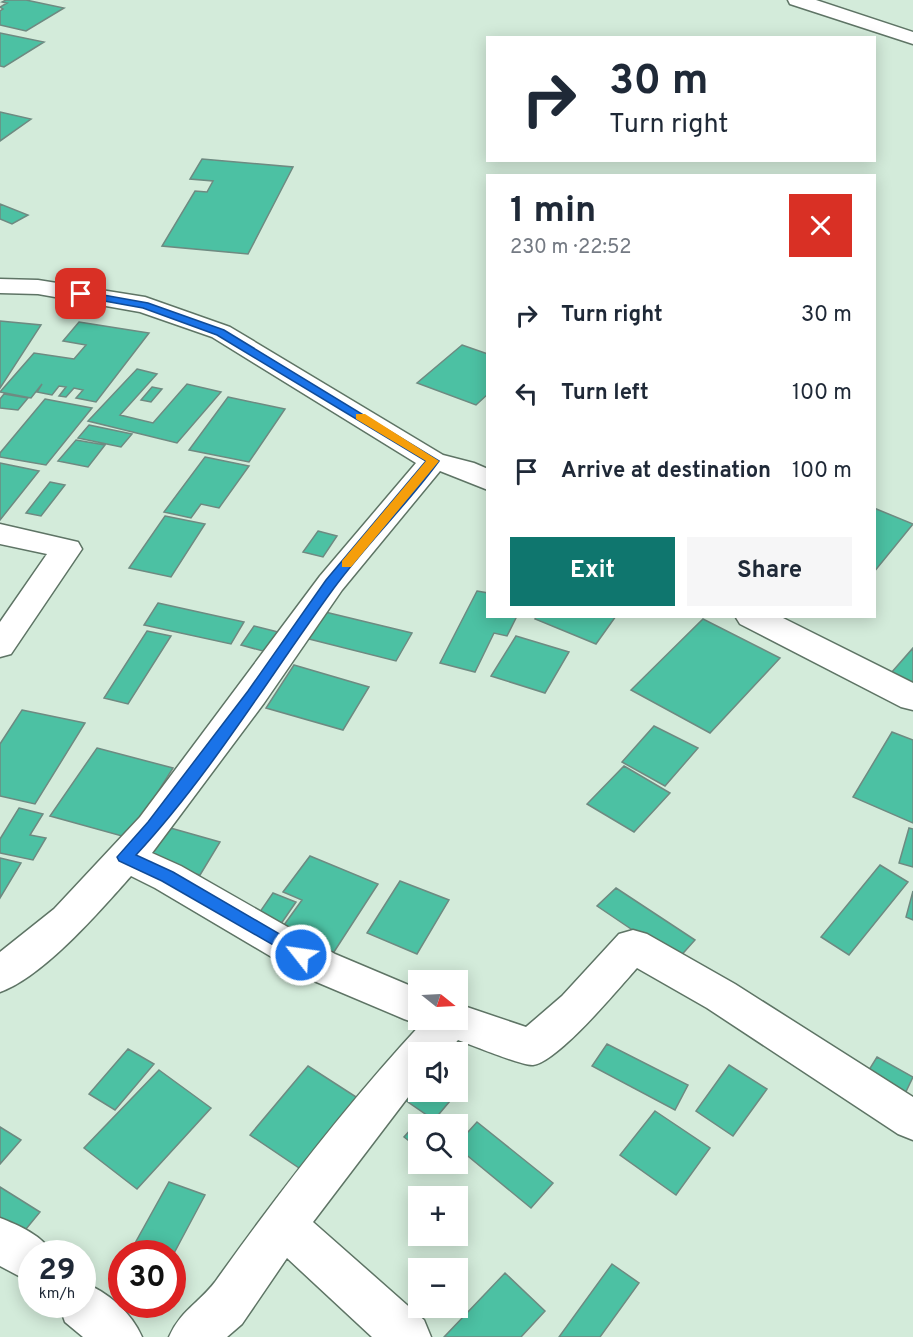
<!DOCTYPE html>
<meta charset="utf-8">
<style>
:root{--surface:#fff;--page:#f6f6f7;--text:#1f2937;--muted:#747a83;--accent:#0f766e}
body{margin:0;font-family:Overpass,sans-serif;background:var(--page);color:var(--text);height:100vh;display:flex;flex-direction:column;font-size:22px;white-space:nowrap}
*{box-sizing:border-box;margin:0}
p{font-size:20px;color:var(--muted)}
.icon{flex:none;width:33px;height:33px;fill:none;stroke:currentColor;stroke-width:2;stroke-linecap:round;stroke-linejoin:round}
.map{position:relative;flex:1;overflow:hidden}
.drawer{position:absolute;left:486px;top:174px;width:390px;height:444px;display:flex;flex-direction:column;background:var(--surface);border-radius:0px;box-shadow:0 3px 15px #0003}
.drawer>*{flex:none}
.guide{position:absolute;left:486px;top:36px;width:390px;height:126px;border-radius:0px;box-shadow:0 3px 15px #0003;background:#fff;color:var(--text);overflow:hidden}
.needle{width:39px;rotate:108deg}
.fabs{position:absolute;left:408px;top:970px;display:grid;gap:12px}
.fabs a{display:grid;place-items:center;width:60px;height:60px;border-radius:0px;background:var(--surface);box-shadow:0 3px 15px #0003;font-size:30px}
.speed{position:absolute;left:18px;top:1240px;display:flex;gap:12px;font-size:30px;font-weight:700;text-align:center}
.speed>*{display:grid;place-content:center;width:78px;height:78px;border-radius:50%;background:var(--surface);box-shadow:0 3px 15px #0003;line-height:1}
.speed small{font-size:15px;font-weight:400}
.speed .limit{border:9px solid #d22;background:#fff;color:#111}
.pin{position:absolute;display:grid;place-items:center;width:51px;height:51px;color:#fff;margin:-26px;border-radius:12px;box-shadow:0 3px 9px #0006}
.me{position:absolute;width:66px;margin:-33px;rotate:300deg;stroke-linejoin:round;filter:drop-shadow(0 0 4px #0008)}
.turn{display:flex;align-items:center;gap:21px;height:126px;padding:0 24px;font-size:27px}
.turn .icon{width:78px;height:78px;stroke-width:2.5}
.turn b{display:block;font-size:42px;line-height:51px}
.round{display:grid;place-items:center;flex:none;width:63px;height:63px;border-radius:0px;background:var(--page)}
.headline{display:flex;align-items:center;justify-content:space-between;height:102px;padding:0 24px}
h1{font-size:36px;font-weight:700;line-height:45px}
.cta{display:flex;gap:12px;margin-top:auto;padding:12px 24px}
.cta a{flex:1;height:69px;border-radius:0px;background:var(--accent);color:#fff;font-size:24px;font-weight:700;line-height:69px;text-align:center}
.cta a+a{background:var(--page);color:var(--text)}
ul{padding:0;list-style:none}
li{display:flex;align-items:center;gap:18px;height:78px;padding:0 24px}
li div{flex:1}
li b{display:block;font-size:22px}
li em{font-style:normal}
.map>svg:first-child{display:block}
.building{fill:#4cc1a3;stroke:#6e8a81;stroke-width:1.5}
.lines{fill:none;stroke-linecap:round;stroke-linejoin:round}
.minor-casing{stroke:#5e7465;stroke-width:3}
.minor{fill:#fff;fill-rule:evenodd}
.route{fill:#1a73e8;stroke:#114b97;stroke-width:1.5}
.slow{fill:#f59e0b}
</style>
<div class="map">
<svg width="913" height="1337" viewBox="0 0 913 1337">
<rect width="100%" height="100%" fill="#d3ebda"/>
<path class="building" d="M6,0H26L64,8L26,31L0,25V11L3,9L0,7L7,3L2,2Z
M0,33L44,42L4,67L0,66Z
M0,112L31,119L0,141Z
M202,159L293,167L248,254L162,246L195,191L207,192L213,181L190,179Z
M0,204L28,215L12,224L0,219Z
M0,321L41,325L0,388Z
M79,322L149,333L96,402L76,398L83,390L74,388L66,397L59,396L66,387L59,386L52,395L37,392L42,384L31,398L0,392L34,353L74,359L86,345L63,341Z
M462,345L488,354V394L476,405L417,383Z
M137,369L157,374L120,415L153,423L187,384L221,392L177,443L88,421Z
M152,387L162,389L151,402L141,400Z
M4,394L28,398L18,410L0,408V399Z
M228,397L285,409L249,462L189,450Z
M45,399L92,408L46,465L0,457V453Z
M89,425L132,434L121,447L78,438Z
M76,440L105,445L88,467L58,461Z
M205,457L249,466L219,508L201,504L191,518L164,512Z
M0,463L39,471L0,520Z
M50,482L65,485L41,516L26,513Z
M874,508L913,524L874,572Z
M165,516L205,524L171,577L129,568Z
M318,531L337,536L323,557L303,552Z
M477,591L488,593V616H517L507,636L494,633L475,672L440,663Z
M158,603L244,622L231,644L144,625Z
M321,611L412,633L396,661L305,638Z
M537,616H616L596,644L535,619Z
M703,619L780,658L710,733L631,690Z
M254,626L282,633L270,653L241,645Z
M147,631L171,636L128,704L104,698Z
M516,636L569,652L545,693L491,676Z
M913,648V684L891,673Z
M294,665L369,687L343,730L266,708Z
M22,710L85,723L35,804L0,796V744Z
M654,726L698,748L665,786L622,762Z
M892,732L913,740V823L853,797Z
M97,748L173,768L129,838L50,816Z
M624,766L670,793L634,832L587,804Z
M19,808L43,814L30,835L46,838L33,860L0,853V839Z
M167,827L220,842L200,875L146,859Z
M909,828L913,829V867L899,863Z
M310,856L378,884L332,955L279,932L302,900L283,892Z
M0,858L21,863L0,898Z
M880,865L908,882L849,955L821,937Z
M400,881L449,900L417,954L367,933Z
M616,888L695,940L677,960L597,906Z
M913,891V920L906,917Z
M273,893L296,902L276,931L253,922Z
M607,1044L688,1085L675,1110L592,1066Z
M128,1049L154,1064L115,1110L89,1094Z
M877,1057L913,1077L902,1100L864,1078Z
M729,1065L767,1089L733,1136L696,1111Z
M308,1066L367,1104L311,1176L250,1135Z
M417,1067L418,1092H451L455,1095L434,1120L395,1093Z
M159,1070L211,1108L137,1189L84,1148Z
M655,1111L710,1148L676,1195L620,1155Z
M420,1119L428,1125H418V1148L404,1137Z
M477,1122L553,1183L531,1208L458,1148V1143Z
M0,1127L21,1140L0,1164Z
M169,1182L205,1195L172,1257V1254H129Z
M0,1187L40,1212L17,1240L0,1229Z
M612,1264L639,1283L600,1337H559Z
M505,1273L545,1311L521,1337H444Z"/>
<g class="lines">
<defs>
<path id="minor" d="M788,0H816L913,32V44L790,4Z
M0,279L38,280L145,297L230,327L443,455L474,463L488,469V490L440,471L342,590L264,703L152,853L181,866L335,954L418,989V1020H458V1004L526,1027L562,996L619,934L633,930L647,934L735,984L913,1097V1140L898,1134L707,1008L637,968C619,988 558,1062 533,1065C522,1066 472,1045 458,1040L447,1053H418V1084L313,1222L424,1320L431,1337H372L287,1258L242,1324L227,1337H169C181,1310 198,1304 215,1282C280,1191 346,1105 422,1023L418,1024L404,1019L307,978L155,888L131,876C100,911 43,977 0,992V952L54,909L140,817L320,576L416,463L212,337L140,312L38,294L0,293Z
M0,524L78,542L82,549L11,654L0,657V622L47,554L0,544Z
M735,616H779L913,683V710L901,707L740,624Z
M0,1218C18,1225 44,1236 52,1254H32V1283L0,1266Z
M82,1282C108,1292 131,1312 142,1337H83L65,1322L59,1305H82Z"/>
</defs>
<use href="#minor" class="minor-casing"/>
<use href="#minor" class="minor"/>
</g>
<path class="route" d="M81,291L148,303L224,330L439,461C407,505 367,543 334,588C269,677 211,774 136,855L173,872L307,950L309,955L307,959L301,961L162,881L119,861L117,857L148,822L248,691L326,580L426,461L217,335L143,308L77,296L76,294Z"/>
<path class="slow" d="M356,414H365L439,461L351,567H342V561L426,461L356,419Z"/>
</svg>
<div class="fabs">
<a><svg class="needle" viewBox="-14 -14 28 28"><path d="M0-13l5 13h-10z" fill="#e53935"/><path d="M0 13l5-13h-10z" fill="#747a83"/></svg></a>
<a><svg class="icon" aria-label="sound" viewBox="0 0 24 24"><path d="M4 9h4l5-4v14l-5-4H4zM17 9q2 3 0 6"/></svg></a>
<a><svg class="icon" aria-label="search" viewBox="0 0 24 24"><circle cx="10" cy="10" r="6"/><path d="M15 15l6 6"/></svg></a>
<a>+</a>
<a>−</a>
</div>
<div class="speed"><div>29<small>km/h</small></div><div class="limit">30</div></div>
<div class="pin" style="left:81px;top:294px;background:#d93025"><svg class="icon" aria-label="arrive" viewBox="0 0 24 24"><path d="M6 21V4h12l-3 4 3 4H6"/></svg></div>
<svg class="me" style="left:301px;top:955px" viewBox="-20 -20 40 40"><circle r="17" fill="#1a73e8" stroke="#fff" stroke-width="3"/><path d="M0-11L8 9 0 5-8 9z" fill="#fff"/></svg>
<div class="guide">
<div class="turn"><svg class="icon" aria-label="right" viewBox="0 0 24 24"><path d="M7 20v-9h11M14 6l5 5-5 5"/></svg><div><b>30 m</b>Turn right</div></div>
</div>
<section class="drawer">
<div class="headline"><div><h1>1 min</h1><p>230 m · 22:52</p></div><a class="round" style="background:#d93025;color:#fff"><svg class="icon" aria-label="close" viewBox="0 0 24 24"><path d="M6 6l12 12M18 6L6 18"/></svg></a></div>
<ul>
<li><svg class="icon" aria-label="right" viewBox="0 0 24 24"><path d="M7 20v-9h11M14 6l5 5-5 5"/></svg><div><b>Turn right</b></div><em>30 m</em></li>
<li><svg class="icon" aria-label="left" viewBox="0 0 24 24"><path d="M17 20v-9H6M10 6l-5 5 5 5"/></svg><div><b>Turn left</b></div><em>100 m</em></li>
<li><svg class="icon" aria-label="arrive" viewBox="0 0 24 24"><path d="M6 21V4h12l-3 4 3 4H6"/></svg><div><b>Arrive at destination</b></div><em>100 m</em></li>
</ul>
<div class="cta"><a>Exit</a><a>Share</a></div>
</section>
</div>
